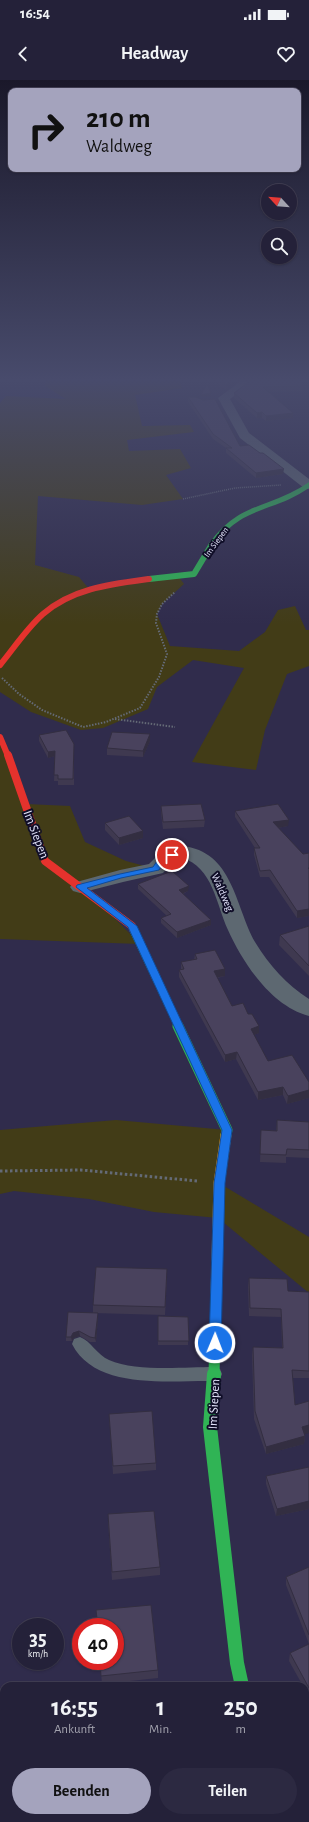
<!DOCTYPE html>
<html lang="de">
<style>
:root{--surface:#242139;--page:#2c2941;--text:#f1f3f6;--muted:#a3a3ae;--line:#413e53;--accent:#a4a3bd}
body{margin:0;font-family:"Alegreya Sans",sans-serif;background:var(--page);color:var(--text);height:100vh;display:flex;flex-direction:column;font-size:15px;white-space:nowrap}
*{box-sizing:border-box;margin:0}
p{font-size:13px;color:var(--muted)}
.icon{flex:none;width:22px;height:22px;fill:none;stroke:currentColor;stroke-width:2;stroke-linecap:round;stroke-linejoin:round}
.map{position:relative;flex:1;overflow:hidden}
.drawer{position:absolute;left:0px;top:1602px;width:309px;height:140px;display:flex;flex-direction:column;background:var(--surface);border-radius:12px 12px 0 0;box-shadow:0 1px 3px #0004,0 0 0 1px var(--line)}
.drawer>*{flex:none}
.hud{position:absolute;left:8px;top:8px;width:293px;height:84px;border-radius:8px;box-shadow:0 1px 3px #0004,0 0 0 1px var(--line);background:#a4a3bd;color:#111;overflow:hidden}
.needle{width:26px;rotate:296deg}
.fabs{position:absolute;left:261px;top:104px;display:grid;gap:8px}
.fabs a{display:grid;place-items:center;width:36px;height:36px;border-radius:50%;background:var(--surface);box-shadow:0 1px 3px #0004,0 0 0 1px var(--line);font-size:20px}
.speed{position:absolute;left:12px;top:1538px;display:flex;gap:8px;font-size:20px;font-weight:700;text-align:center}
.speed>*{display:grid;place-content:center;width:52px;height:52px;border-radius:50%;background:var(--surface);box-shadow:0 1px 3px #0004,0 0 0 1px var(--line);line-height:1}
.speed small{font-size:10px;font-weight:400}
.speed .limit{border:6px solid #d22;background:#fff;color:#111}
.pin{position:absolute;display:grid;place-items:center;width:34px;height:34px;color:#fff;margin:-17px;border:2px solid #fff;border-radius:50%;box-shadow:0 1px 4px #0007}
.me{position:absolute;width:44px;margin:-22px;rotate:1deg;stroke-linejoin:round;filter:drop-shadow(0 0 3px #0008)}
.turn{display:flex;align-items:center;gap:14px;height:84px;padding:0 12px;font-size:18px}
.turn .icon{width:52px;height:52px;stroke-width:2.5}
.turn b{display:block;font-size:28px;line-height:34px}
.eta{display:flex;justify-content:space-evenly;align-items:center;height:68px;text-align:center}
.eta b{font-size:24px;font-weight:700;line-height:28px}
.action{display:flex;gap:8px;margin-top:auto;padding:8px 12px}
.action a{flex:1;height:46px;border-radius:24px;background:var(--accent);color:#111;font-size:16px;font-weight:700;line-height:46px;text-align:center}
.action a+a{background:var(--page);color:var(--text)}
.status{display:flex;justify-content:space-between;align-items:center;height:28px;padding:0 20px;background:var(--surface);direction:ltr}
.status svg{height:11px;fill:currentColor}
header{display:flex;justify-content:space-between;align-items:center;height:52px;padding:0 12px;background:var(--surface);font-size:18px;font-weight:700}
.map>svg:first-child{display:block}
.green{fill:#423c17}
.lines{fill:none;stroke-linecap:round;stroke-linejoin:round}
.path-far2{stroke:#646a76;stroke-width:1.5;stroke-dasharray:1 1;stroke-linecap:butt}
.path-far1{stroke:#646a76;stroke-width:2;stroke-dasharray:1.5 1.5;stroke-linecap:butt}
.path{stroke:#646a76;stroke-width:3;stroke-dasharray:2.5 2.5;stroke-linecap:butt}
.lane{fill:#5d6871;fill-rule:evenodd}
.street{fill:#5d6871;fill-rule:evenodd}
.fast-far4{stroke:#30b455;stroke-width:5}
.fast-far3{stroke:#30b455;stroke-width:6}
.fast-far2{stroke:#30b455;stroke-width:8}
.fast-far1{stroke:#30b455;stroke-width:11}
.fast{stroke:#30b455;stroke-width:14}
.slow{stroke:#ff9f0a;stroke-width:11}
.jam-far1{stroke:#e5322d;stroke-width:6}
.jam{stroke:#e5322d;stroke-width:8}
.wall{fill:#3f3950}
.shaded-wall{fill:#332e41}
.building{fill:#49425d;stroke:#332e41}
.route{fill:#1a73e8;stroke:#114b97}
.labels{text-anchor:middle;stroke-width:4;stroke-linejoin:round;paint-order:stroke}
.far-street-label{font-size:9px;fill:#e2e3fa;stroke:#100e28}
.street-label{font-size:11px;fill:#e2e3fa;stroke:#100e28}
.near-street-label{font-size:13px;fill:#e2e3fa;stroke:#100e28}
</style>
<div class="status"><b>16:54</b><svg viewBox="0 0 49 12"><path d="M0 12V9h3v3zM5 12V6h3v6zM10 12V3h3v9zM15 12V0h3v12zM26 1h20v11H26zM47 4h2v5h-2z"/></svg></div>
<header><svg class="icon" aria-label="back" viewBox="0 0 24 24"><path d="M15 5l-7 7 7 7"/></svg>Headway<svg class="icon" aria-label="heart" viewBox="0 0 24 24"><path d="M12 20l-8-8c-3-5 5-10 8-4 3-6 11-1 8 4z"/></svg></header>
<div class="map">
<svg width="309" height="1742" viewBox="0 0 309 1742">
<rect width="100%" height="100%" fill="#302c4c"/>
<path class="green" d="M46,301H180L182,308L135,315L142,346L190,345L194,352L127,360L129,371L180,369L191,388L166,395L183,419L142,425L38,416L35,485L79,497L90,510L178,496L184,504L162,524L157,534L170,566L239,571L265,552L278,530L295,526L306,550H309V586L287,594L265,650L256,690L192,682L244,588L193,580L157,607L148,629L103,648L81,650L31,632L0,612V323L6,316L66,319L45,306Z
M0,657L26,724L70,726L85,762L126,781L156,789L84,807L140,864L0,859Z
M116,1040L227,1050L219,1103L309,1157V1213L218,1138L154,1132L89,1119L14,1111L0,1114V1050Z"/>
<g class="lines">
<path class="path-far2" d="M183,419L235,408L281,405"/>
<path class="path-far1" d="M2,598L19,614L42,630L83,647L106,642L140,628L159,597L167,574L156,543L157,534L162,524L175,512
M115,639L175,647"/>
<path class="path" d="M0,1091L81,1090L197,1101"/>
<path class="lane" d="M80,1257C91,1261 97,1275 109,1280C136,1292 184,1287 214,1287L220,1289L222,1294L220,1299L214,1301C170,1300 96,1311 72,1264L74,1259Z"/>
<path class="street" d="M241,301H254L230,319L249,353L309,399V409L304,408L240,358L218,318Z
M182,766C233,771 235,826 255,862C269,885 287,905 309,919V936C271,926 243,883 228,850C216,824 213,787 182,778L172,783L163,793L123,802L80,813L73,811L70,807L73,803L120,790L149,784L160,773Z
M261,1738H299L300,1742H262Z"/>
<path class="fast-far4" d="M211,465C240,423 272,431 309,405"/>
<path class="fast-far3" d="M149,499L194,494L212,464"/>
<path class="fast-far2" d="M133,849L179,947"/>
<path class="fast-far1" d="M178,946L227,1050L226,1055
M214,1295L216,1216"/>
<path class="fast" d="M214,1294L210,1347L237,1583L242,1606"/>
<path class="slow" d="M216,1216L219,1103L226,1055"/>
<path class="jam-far1" d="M0,585C14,568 27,548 43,534C73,508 112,504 149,499
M0,657L8,676"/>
<path class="jam" d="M8,675L45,781L132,846L133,849"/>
</g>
<path class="wall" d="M215,301H238L226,310Z
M250,301L303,306V311L268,312L293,333V338L266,341L262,338H257L234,318V313Z
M188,317L240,366L283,394L256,398L226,373V368L213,359L188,322Z
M150,654V661L143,677L107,675V668Z
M39,655L74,670V705H58V701H54L55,676L48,678L39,661Z
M161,726L205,740L204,747L163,749L161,733Z
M235,731L288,746L278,748L303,774L309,773V836L297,838L269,797H260L254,775V768H255L235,737Z
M105,743L143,751V758L119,765L105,750Z
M138,804L188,811L183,814L211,845L177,858L161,843V838L167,836L138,809Z
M309,846V896L279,865L280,855Z
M195,874L225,889V896L217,898L232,926L248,934L259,946V953L254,955L268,981L309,1002V1018L287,1024L283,1015L258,1020L236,979L225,982L179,897V890L181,889V882L194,880Z
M277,1040L309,1042V1078L286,1077V1083L260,1082L261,1050L276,1051Z
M167,1197L165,1235L93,1233V1225Z
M249,1198L288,1211L309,1212V1298H293L295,1325L305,1356L304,1364L266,1374L254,1339L252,1275L253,1267L282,1268L281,1237L249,1236L248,1206Z
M158,1236L188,1237V1265H158Z
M98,1237L96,1262H90L80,1256L74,1258L72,1261H66V1257Z
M109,1334L156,1383V1390L113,1394Z
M309,1387V1429L276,1436L266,1404V1396Z
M108,1441L160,1487V1495L112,1500Z
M309,1487V1617L305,1610V1606H303L289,1581L290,1573L309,1564L286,1505V1497Z
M100,1581L158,1590V1598L102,1604Z
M149,1738H223L216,1742H151Z"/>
<path class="shaded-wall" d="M231,301H238L226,310V305Z
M211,313V316L200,317L201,315Z
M262,332V338H257V333Z
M293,333V338L266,341V336Z
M284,389L283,394L256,398V393Z
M150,654V661L143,677V671Z
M55,671V676L48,678V672Z
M289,740L288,746L272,749L273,742Z
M143,751V758L119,765V758Z
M189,806L188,811L179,815V810Z
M309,829V836L297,838V831Z
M211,840V845L177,858V852Z
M225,889V896L213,898L214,891Z
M259,946V953L251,956V949Z
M237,972L236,979L225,982V975Z
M283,1007V1015L258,1020V1012Z
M309,1010V1018L287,1024L288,1016Z
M98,1233V1237L96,1262L95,1258Z
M79,1251L80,1256L74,1258L72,1261L71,1257L73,1253Z
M309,1345V1353L301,1355L302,1347Z
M305,1356L304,1364L266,1374V1367Z
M309,1421V1429L276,1436L277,1429Z
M207,1738H223L216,1742H200Z"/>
<path class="building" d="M221,301H231L226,305Z
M250,301H299L303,306L263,307L293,333L266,336L262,332L257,333L234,313Z
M207,304L211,313L201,315Z
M188,317H196L203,320L215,319L240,366L249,365L260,373H263L284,389L256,393L226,368H232L213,354Z
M66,650L74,664L73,699H58V695H54L55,671L48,672L39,655Z
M112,652L150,654L143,671L107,668Z
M201,724L205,740L163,742L161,726Z
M278,724L289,740L273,742L303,774L309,773V788H308L309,789V829L297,831L270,790L260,791L254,768H260L235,731Z
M129,736L143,751L119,758L105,743Z
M172,791L189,806L179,810L211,840L177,852L161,838L171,834L138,804Z
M309,846V886L280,855Z
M215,870L225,889L214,891L232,926L243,923L248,934H252L259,946L251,949L268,981L292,975L309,1002V1010L288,1016L283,1007L258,1012L237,972L225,975L179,890L184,889L181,882L197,879L195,874Z
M277,1040L309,1042V1070L287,1069L286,1075L260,1074L261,1050L277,1051Z
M96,1187L167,1189L165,1227L93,1225Z
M249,1198L287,1199L288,1211L309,1212V1291L292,1290L295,1325L309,1321V1345L302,1347L305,1356L266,1367L255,1331L253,1267L283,1268L281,1229L250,1228Z
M68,1232L98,1233L95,1258L90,1257L79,1251L73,1253L71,1257H66Z
M158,1236L188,1237L189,1261H158Z
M152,1331L156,1383L113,1386L109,1334Z
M309,1387V1421L277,1429L266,1396Z
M154,1431L160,1487L112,1492L108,1434Z
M309,1487V1555L286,1497Z
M151,1525L158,1590L101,1596L100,1581H115V1547H98L96,1530Z
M309,1564V1608L290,1573Z
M0,1737H4V1738H52L54,1742H0Z
M153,1738H207L200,1742H155Z"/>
<linearGradient id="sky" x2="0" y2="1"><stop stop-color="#1a182a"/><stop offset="0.55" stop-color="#484b6c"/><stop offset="1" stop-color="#484b6c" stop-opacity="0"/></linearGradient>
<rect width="309" height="545" fill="url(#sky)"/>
<path class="route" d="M172,773L174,774V777L165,781L159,790L121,798L87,808L137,846L232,1050L225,1103L221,1263L219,1266L215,1268L211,1266L209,1263L214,1103L222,1050L128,847L76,807L77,805L120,794L153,787L159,778Z"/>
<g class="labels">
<g class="far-street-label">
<text transform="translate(216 462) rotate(-54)" y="3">Im Siepen</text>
</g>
<g class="street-label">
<text transform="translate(223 812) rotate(66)" y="4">Waldweg</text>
</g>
<g class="near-street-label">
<text transform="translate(37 754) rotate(69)" y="5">Im Siepen</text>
<text transform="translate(213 1324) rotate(-87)" y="5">Im Siepen</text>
</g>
</g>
</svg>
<div class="fabs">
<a><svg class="needle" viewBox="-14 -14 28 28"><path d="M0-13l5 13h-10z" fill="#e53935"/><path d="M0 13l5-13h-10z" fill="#a3a3ae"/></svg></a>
<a><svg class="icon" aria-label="search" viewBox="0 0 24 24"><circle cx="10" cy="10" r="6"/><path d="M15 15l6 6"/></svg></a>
</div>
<div class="speed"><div>35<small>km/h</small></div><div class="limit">40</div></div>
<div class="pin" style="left:172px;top:775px;background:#d93025"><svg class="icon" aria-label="arrive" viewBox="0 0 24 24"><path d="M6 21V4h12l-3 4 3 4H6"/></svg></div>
<svg class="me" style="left:215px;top:1263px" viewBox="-20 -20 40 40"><circle r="17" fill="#1a73e8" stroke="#fff" stroke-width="3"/><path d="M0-11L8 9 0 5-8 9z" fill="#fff"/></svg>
<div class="hud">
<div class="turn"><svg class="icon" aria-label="right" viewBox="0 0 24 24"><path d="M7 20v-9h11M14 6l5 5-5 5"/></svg><div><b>210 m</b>Waldweg</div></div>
</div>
<section class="drawer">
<div class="eta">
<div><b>16:55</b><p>Ankunft</p></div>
<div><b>1</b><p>Min.</p></div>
<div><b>250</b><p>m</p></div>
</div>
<div class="action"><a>Beenden</a><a>Teilen</a></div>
</section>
</div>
